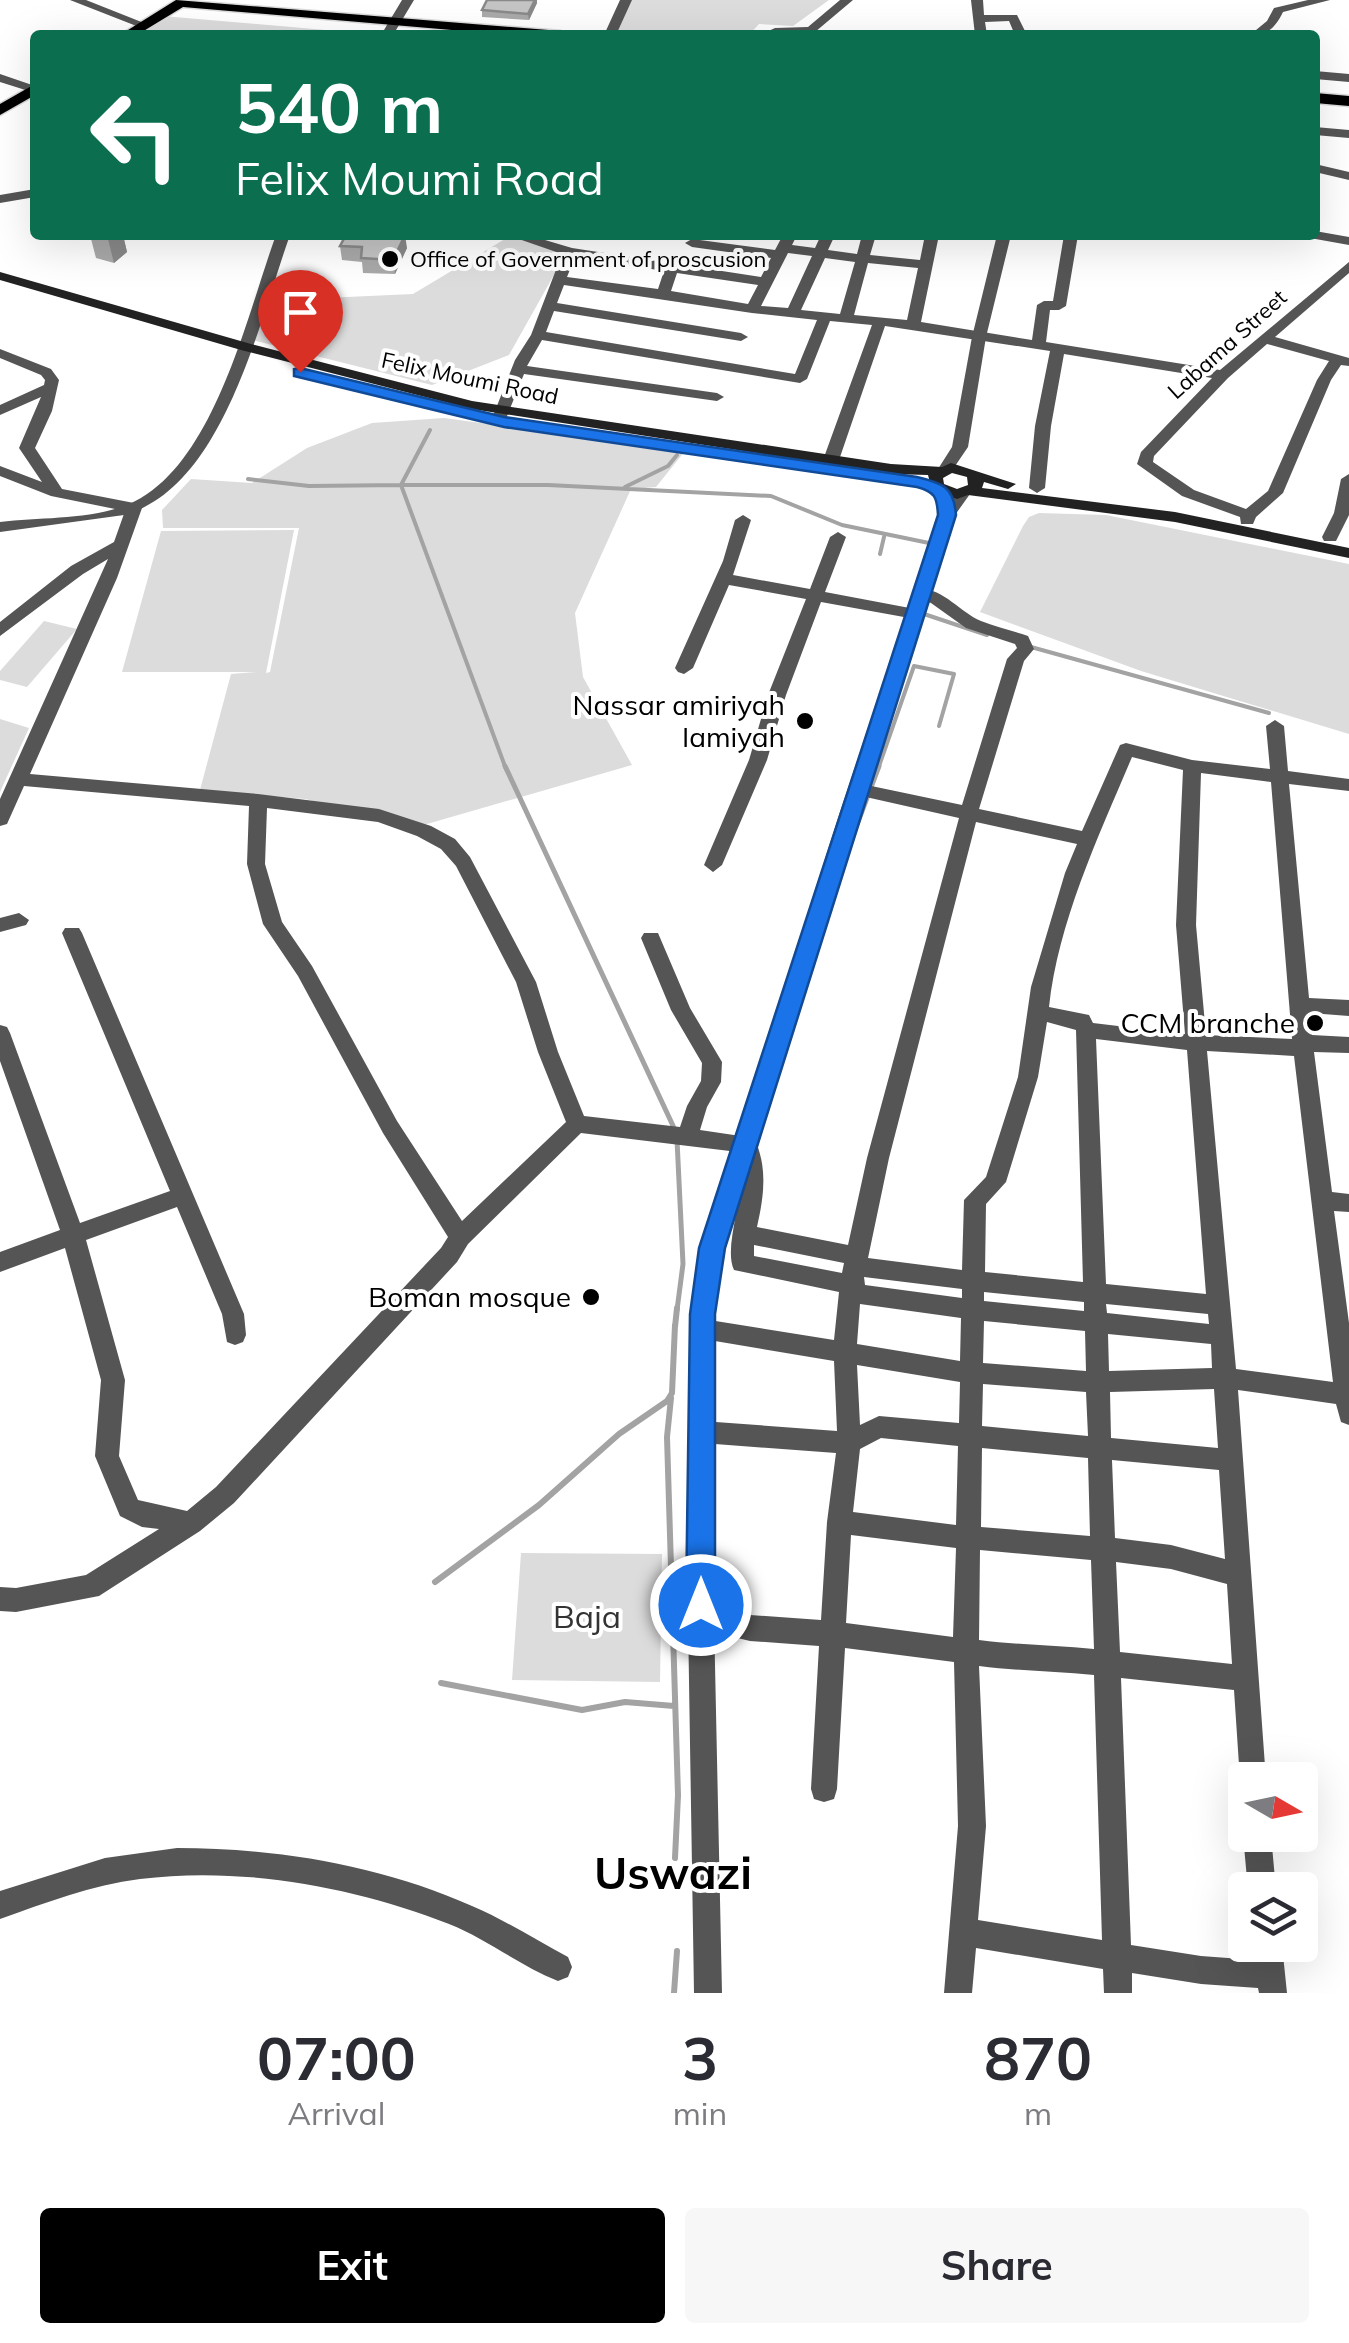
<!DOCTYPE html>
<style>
:root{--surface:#fff;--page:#f7f7f7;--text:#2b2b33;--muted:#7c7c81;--accent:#000}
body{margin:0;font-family:Mulish,sans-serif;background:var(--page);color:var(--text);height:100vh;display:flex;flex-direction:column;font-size:38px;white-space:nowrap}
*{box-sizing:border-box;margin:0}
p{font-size:32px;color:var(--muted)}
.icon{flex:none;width:55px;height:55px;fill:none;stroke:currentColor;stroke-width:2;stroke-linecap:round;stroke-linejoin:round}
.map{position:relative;height:1993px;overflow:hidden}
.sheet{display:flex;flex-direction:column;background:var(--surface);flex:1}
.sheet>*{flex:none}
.top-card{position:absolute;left:30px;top:30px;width:1290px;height:210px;border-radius:10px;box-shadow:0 10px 40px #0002;background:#0b6e4f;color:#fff;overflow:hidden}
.needle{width:65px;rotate:99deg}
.controls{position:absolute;left:1228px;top:1762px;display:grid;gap:20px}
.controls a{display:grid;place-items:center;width:90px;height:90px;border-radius:10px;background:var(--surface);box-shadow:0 10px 40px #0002;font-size:50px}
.pin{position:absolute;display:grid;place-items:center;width:85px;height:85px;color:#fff;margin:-102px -42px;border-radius:50% 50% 50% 0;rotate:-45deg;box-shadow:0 0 10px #0007}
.pin .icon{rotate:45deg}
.me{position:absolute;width:110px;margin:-55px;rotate:0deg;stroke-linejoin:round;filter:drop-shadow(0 0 8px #0008)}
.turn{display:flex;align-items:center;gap:35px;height:210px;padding:0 40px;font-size:45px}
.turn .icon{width:130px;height:130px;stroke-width:2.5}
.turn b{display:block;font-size:70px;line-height:85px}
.eta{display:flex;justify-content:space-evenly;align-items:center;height:170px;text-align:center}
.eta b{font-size:60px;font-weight:700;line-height:70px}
.primary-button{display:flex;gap:20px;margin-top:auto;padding:20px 40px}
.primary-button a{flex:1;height:115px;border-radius:10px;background:var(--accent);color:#fff;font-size:40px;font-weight:700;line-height:115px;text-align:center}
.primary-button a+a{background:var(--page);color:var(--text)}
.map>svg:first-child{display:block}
.green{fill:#dcdcdc}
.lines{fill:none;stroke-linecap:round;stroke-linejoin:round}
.stream-far2{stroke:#a3a3a3;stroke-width:4}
.stream-far1{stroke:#a3a3a3;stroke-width:5}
.stream{stroke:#a3a3a3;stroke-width:6}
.primary-casing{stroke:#dbdbdb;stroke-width:3}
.minor{fill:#555;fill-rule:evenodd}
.tertiary{fill:#555;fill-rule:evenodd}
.secondary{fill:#222;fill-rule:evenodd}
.primary{fill:#000;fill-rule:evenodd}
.wall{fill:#a9a9a9}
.shaded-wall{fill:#898989}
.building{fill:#c4c4c4;stroke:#898989;stroke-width:2.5}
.route{fill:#1a73e8;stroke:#114b97;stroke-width:2.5}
.poi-dot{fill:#000;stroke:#fff;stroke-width:4}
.labels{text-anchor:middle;stroke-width:8;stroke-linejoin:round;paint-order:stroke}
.far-poi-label{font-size:22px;fill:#000;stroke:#fff;text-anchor:start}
.far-street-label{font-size:22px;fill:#000;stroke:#fff}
.poi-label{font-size:28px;fill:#000;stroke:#fff;text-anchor:end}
.near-park-label{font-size:32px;fill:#333;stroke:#fff}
.near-district-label{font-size:45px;font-weight:bold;fill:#000;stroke:#fff}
</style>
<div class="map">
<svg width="1349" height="1993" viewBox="0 0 1349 1993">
<rect width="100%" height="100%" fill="#fff"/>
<path class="green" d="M630,0H829L793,26L759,24L749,35H612Z
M163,16L383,35H130Z
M510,236L563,249L564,257L509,355L432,385L252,340L259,301L413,294Z
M444,418L685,451L656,487L631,489L575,613L583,677L632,765L420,826L305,799L200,790L231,674L257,672H122L161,531L294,530L266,673L270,672L299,528H163L162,510L191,479L252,483L307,448L372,423Z
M1039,513L1106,515L1349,564V734L1141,671L980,612L1023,526L1029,517Z
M44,621L77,629L27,687L0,680V671Z
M0,719L29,728L0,792Z
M521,1553L662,1554L660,1682L512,1680Z"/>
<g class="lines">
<path class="stream-far2" d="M430,430L401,485H548L771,496L842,525L929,543
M248,479L309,486L401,485L506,769
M625,487L668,466L677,455
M880,554L884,537
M924,614L987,635
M1031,647L1269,713
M878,769L914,666L954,674L939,726"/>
<path class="stream-far1" d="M505,766L675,1130
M838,875L879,766
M677,1140L683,1264L677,1310"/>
<path class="stream" d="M675,1327L677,1308
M671,1398L667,1437L678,1795L675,1858
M435,1582L539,1505L619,1434L667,1401L672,1393L675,1325
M441,1683L582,1710L625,1702L674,1706
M674,1993L677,1951"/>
<defs>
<path id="primary" d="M176,0L561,31L568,35H510L183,7L137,35H120Z
M35,84V95L0,115V104Z
M1315,93L1349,96V106L1315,103Z"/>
</defs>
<use href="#primary" class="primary-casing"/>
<path class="minor" d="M70,0H86L149,25L139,27Z
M620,0H632L616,35H604Z
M971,0H983L984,15H1017L1027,35H1015L1009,21L985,22L987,35H975Z
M1308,0H1330L1283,12C1275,28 1268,35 1250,35L1267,21L1274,8Z
M803,30L832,32L838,35H799V31Z
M1315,71L1349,74V82L1315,79Z
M0,74L35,86V93L0,82Z
M1315,127L1349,130V138L1315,135Z
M1315,164L1349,172V180L1315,172Z
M35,189V197L0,203V195Z
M1315,231L1349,237V245L1310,238L1308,235H1315Z
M507,235H528L572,248L761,277L771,258L692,247L685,243L692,239L775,250L783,235H797L792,245L815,248L821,235H835L828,250L857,254L862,235H876L870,255L920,260L925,235H939L921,322L1032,340L1037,305L1044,301H1053L1064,235H1078L1066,306L1059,310H1050L1046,342L1220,370L1349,262V273L1275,337L1349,358V366L1341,365L1331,380L1283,493L1256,517L1253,524H1241L1240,517L1182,496L1137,464L1141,452L1212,378L1064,354L1051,426L1045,488L1037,493L1029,488L1035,426L1050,351L885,326L839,460L831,465L823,460L872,325L830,321L807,379L800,383L542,340L527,366L717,393L724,397L717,401L524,374L505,421L498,425L491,421L515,360L531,335L562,254ZM788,253L812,256L788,308L761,306ZM575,257L664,271L658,289L567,277ZM825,258L855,262L840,314L801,310ZM868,263L918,268L907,320L854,315ZM677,273L758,285L748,304L671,291ZM564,285L752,313L817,320L795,374L546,332L554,311L741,341L748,337L741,333L557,303ZM1267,344L1329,361L1317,380L1268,491L1246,509L1194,490L1153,462L1154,456L1228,378Z
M0,349L51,369L59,380L52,411L35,448L62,489L134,503L142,508L117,578L30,774L258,794L379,809L431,826L455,839L470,857L536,982L558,1052L584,1116L680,1127L687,1106L701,1081L702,1063L671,1010L641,938L644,933H658L690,1008L722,1062L721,1082L707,1107L700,1130L754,1138C768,1167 764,1196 757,1227L848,1245L867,1158L959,818L857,795L848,789L857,783L962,805L1007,659L1017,648L1015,644L966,628L931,603L916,597V589C942,586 959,612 981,621C996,627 1013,631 1028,636L1034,649L1024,661L979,809L1082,831L1120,745L1126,743L1192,760L1270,769L1266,726L1275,720L1284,726L1288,771L1349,779V791L1289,784L1309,998L1349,1000V1016L1310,1013L1312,1035L1349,1037V1053L1314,1052L1332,1192L1349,1194V1212L1334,1211L1349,1323V1425L1341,1422L1336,1404L1238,1390L1266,1780H1245V1790L1240,1780L1234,1690L1121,1678L1131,1945L1201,1956L1255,1960L1254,1945H1282L1287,1993H1259L1258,1988L1201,1984L1132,1973V1993H1104L1103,1969L976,1948L972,1993H944L958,1826L954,1662L845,1648L837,1789L834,1799L824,1802L814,1799L811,1789L819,1646L750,1641L692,1627L688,1618L692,1609L701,1605L750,1615L821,1620L827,1522L836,1453L702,1443L694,1440L690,1432L694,1424L702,1421L837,1431L834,1361L703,1339L695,1336L692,1329L695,1322L703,1319L834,1340L839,1292L734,1270C722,1244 749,1192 738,1152L581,1133L468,1244L457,1262L234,1503L200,1531L99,1596L16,1612L0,1611V1587L16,1588L86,1575L159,1529L142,1527L120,1516L95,1456L101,1380L65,1248L0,1272V1252L60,1230L0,1061V1025L7,1027L10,1033L80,1223L170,1191L62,933L65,928H79L82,933L244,1314L246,1335L243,1342L235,1345L227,1342L222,1314L177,1207L86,1240L125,1380L119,1456L138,1500L187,1511L216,1487L441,1248L448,1237L383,1133L298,976L263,924L247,864L249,806L24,786L7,824L0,826V799L108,559L83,574L0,636V622L71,566L114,542L125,511L51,496L0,476V466L42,482L19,448L41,397L0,415V405L44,385L45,380L41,375L0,358ZM1132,757L1183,770L1176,925L1185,1034L1093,1023L1089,1015L1049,1007C1058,922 1099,835 1132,757ZM1201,773L1271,782L1292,1039L1206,1035L1196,925ZM267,808L378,822L417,836L441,849L456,866L516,982L538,1052L566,1122L462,1221L397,1121L312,966L282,922L265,864ZM976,822L1077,844L1065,873L1031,987L1018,1077L986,1177L964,1200L962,1270L868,1258L889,1158ZM1047,1022L1076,1030L1083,1282L985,1272L986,1204L1006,1182L1038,1077ZM1096,1039L1187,1050L1206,1294L1106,1284ZM1207,1051L1294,1056L1333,1382L1236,1369ZM754,1245L844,1263L842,1273L754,1256ZM864,1277L962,1289V1298L865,1285ZM984,1292L1084,1302V1311L984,1301ZM860,1304L961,1318L960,1361L857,1344ZM1106,1304L1208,1314L1209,1324L1107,1313ZM984,1321L1085,1331L1086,1371L983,1363ZM1108,1334L1211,1344L1212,1368L1109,1371ZM857,1365L960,1382L959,1423L879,1416L860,1425ZM983,1384L1086,1392L1088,1436L982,1426ZM1214,1389L1218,1448L1111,1438L1110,1392ZM881,1438L958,1446L956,1525L853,1512L860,1449ZM982,1448L1088,1458L1090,1536L981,1527ZM1112,1460L1219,1470L1225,1559L1171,1545L1115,1538ZM851,1535L956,1548L953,1637L846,1623ZM980,1550L1091,1560L1094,1649C1055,1645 1018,1645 979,1640ZM1116,1562L1171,1569L1227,1584L1232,1664L1120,1652ZM979,1666C1019,1671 1055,1671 1094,1675L1102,1940L978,1920L986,1826Z
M1349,474V515L1336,541H1324L1322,537L1334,513L1341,479Z
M743,515L751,520L733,575L810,589L830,537L838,532L846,537L825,592L915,609L923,614L915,619L821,602L786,695L767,760L722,865L713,872L704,865L749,760L768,695L806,599L729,585L693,668L684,674L678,672L675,668L723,561L735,520Z
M19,913L29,920L26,925L0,932V918Z
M1245,1831V1835H1271L1276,1890H1248L1243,1835Z
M177,1848C277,1848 380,1865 472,1906C505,1920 536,1940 568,1957L572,1967L568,1977L558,1981C520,1966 487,1939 449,1924C355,1887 242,1866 140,1879C92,1885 45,1903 0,1919V1891L105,1858Z"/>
<path class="tertiary" d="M402,0H414L393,35H381Z
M840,0H853L815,32L760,35L775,28L808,27Z
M276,235H290C259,321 224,488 124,515L0,532V522C41,517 91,520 129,504C214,468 247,314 276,235Z
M997,235H1011L986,337L968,447L951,472L946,474L938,469L952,447L972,337Z
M962,489L970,494L955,515L857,815L723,1248L713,1314L714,1618L722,1993H694L688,1618L691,1314L701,1248L839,815L939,515L956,491Z"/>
<path class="secondary" d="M0,272L251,344L472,401L891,464L942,467L951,463L1016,484L1008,489L984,482L982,488L1175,512L1349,548V558L1175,522L968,495L957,499L932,490L928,475L891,474L472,409L241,350L0,280ZM952,473L967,477L968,485L957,489L944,484L943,478Z"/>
<use href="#primary" class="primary"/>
</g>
<path class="wall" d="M537,3L529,20L482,17V10Z
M90,235H123L127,252L114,263L96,258Z
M340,246L407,248L395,274L363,273L362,262L342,260Z"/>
<path class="shaded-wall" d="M535,0H537V3L529,20L528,14Z
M107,235H123L127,252L114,263Z
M405,235L407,248L395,274L393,260Z"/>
<path class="building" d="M487,0H535L528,14L482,10Z
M346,235H405L393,260L361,258L362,247L340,246Z"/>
<path class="route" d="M300,368L504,417L917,477C943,483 954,487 956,515L725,1248L715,1314V1605L711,1615L701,1619L691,1615L686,1605L690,1314L699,1248L938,515C937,497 935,492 917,487L504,427L294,376V369Z"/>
<g class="poi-dot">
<circle cx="390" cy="259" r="10"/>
<circle cx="805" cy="721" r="10"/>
<circle cx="1315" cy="1023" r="10"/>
<circle cx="591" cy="1297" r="10"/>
</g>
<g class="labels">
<g class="far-poi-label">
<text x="410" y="267">Office of Government of proscusion</text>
</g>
<g class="far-street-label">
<text transform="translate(1227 344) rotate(-42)" y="8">Labama Street</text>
<text transform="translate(470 378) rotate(12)" y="8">Felix Moumi Road</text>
</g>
<g class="poi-label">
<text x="785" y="715">Nassar amiriyah<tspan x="785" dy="32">Iamiyah</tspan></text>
<text x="1295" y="1033">CCM branche</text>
<text x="571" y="1307">Boman mosque</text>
</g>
<g class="near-park-label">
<text x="587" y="1628">Baja</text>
</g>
<g class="near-district-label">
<text x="673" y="1889">Uswazi</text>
</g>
</g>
</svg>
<div class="controls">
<a><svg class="needle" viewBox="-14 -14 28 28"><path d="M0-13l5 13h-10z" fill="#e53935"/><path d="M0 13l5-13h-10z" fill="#7c7c81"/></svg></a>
<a><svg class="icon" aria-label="layers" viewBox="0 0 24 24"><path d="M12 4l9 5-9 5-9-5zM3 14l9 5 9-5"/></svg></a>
</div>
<div class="pin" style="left:300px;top:372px;background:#d93025"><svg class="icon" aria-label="arrive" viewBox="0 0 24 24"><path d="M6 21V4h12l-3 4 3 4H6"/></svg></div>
<svg class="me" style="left:701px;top:1605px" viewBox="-20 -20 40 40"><circle r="17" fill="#1a73e8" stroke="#fff" stroke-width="3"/><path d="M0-11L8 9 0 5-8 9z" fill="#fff"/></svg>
<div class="top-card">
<div class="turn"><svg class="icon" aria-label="left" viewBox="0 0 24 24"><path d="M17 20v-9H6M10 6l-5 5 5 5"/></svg><div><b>540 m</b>Felix Moumi Road</div></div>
</div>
</div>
<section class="sheet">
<div class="eta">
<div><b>07:00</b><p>Arrival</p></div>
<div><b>3</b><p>min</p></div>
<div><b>870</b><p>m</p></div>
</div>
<div class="primary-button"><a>Exit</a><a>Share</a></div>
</section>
